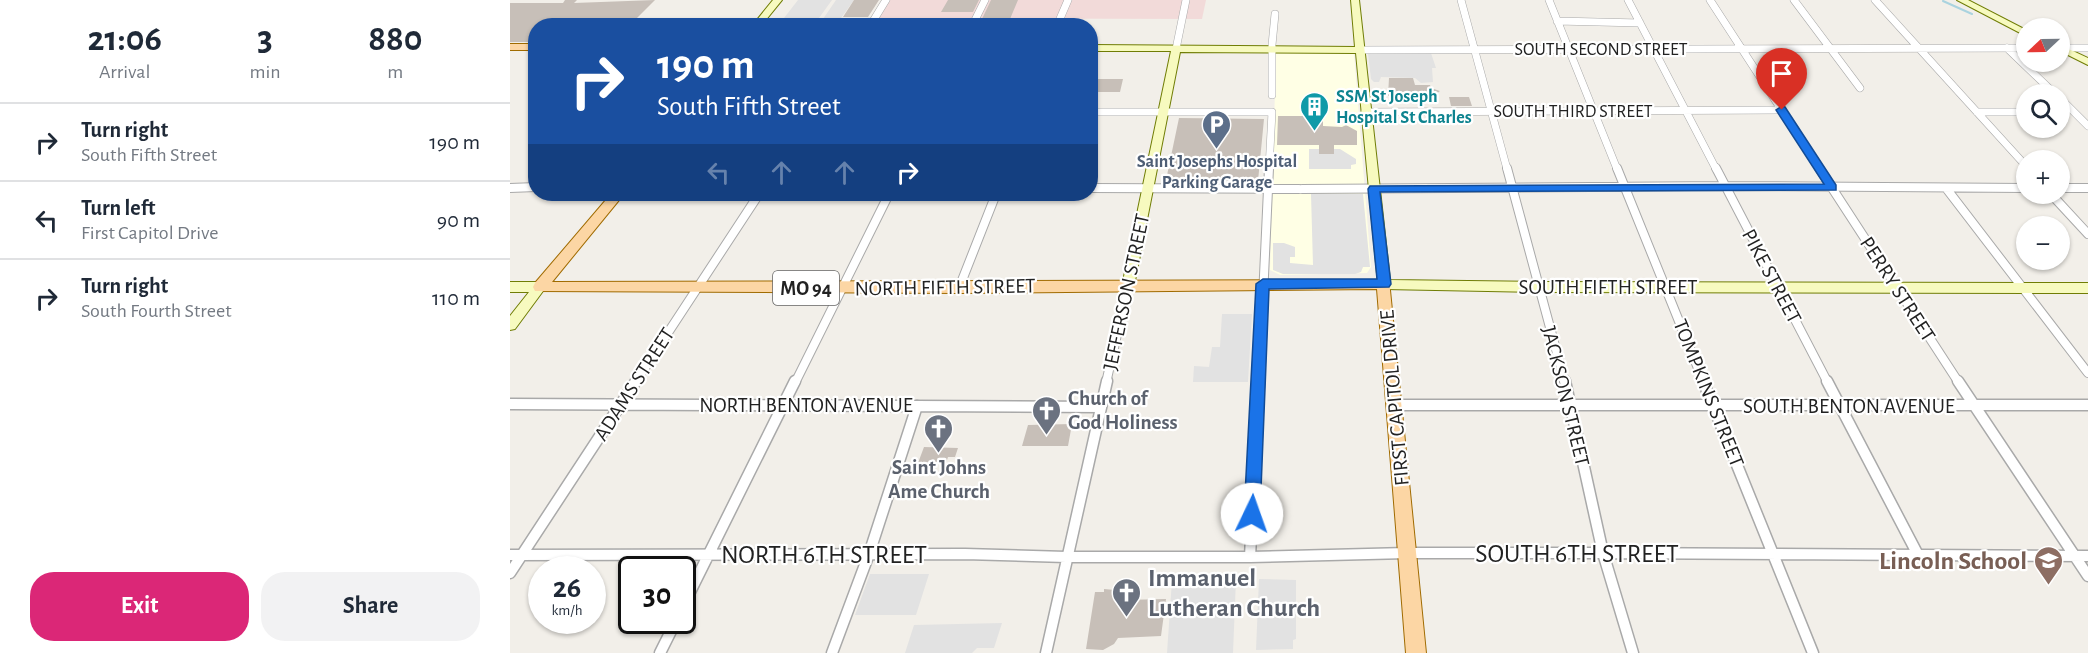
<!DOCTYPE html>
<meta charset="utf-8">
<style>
:root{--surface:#fff;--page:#f2f2f3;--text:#1f2937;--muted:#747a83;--line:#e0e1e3;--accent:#db2777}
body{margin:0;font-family:"Alegreya Sans",sans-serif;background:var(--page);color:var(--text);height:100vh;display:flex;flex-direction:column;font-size:22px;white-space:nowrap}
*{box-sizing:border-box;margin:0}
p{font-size:20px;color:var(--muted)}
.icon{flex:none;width:33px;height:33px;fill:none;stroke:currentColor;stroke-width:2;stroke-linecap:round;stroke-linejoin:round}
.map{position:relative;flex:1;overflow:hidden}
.sheet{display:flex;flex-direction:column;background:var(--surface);width:510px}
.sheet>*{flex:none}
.top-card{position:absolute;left:18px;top:18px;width:570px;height:183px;border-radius:24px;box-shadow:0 2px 4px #0004;background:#1a4fa0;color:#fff;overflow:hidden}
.needle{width:39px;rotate:248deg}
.buttons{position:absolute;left:1506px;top:18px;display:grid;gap:12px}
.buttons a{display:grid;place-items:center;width:54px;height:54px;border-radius:50%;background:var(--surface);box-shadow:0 2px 4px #0004;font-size:30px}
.speed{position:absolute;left:18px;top:556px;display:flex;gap:12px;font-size:30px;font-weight:700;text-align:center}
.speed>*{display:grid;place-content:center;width:78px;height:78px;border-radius:50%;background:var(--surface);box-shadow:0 2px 4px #0004;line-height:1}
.speed small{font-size:15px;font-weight:400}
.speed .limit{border:3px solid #111;border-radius:9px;background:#fff;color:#111}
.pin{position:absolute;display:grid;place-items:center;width:51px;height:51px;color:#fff;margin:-62px -26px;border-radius:50% 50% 50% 0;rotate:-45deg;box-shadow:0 0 6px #0007}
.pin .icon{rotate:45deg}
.me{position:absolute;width:66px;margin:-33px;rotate:3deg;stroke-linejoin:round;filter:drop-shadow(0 0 4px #0008)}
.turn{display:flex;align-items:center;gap:21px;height:126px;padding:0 30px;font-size:27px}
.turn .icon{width:78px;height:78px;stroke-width:2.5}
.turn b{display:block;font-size:42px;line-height:51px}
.lanes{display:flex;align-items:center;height:57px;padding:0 30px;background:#0003;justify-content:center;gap:30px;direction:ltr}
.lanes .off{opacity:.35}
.eta{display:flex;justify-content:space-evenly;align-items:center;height:102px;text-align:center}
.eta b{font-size:36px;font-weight:700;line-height:42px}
.button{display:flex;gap:12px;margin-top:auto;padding:12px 30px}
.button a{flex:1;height:69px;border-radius:24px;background:var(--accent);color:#fff;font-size:24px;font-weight:700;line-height:69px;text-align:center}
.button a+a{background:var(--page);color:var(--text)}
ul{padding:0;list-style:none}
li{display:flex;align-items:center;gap:18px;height:78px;padding:0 30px;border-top:2px solid var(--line)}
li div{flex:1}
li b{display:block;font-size:22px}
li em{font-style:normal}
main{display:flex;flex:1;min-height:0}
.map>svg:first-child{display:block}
.commercial{fill:#f2dad9}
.education{fill:#ffffe5}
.parking{fill:#e2e2e2}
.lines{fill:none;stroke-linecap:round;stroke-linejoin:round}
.stream{stroke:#aad3df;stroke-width:2}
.building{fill:#c7bfb8}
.street-far2-casing{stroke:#a9a9a9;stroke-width:8}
.street-far1-casing{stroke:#a9a9a9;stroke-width:10}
.street-casing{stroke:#a9a9a9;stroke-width:13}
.secondary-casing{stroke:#707d05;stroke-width:2}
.primary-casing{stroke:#a06b00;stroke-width:2}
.street-far2{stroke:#fff;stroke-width:7}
.street-far1{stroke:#fff;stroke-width:8}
.street{stroke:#fff;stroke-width:10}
.secondary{fill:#f7fabf;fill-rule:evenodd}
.primary{fill:#fcd6a4;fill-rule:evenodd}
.route{fill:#1a73e8;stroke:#114b97;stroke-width:1.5}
.labels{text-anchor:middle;stroke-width:4.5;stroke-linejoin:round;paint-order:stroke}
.far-street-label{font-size:18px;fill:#222;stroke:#fff}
.far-culture-label{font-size:18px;font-weight:bold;fill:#0d838f;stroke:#fff;text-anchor:start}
.far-service-label{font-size:18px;font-weight:bold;fill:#4e5e75;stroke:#fff}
.shield{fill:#fff;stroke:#646464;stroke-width:1.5}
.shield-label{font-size:20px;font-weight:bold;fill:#222}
.street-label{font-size:21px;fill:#222;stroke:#fff}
.worship-label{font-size:21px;font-weight:bold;fill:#5b616d;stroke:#fff;text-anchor:start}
.near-street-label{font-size:26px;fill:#222;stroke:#fff}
.near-education-label{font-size:26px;font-weight:bold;fill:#785e54;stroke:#fff;text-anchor:end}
.near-worship-label{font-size:26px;font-weight:bold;fill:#5b616d;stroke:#fff;text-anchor:start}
</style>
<main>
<section class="sheet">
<div class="eta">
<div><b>21:06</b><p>Arrival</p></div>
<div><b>3</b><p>min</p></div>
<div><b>880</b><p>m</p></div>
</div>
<ul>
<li><svg class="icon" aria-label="right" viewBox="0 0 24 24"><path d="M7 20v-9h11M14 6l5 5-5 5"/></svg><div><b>Turn right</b><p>South Fifth Street</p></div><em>190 m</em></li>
<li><svg class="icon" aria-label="left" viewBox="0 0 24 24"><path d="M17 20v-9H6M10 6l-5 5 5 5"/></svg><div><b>Turn left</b><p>First Capitol Drive</p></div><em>90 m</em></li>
<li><svg class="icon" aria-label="right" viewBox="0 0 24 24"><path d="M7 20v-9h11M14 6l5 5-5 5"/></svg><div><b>Turn right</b><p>South Fourth Street</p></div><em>110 m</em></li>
</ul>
<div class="button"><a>Exit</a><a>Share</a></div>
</section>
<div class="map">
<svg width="1578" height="653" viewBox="0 0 1578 653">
<rect width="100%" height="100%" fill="#f2efe9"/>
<path class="commercial" d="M379,0H696L692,19L368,18Z"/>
<path class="education" d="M766,53H844L861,267L857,273L770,275L760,270Z"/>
<path class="parking" d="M288,0H322L309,18H274Z
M326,0H344L331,18L313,19Z
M921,53L926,68H922L923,82L911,83L905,78L871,77L869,82H864L861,79L858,54Z
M799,149H830L846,159V164L841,165V169H799Z
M801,194H853L860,267H853L851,272L845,274H773L763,270V243H774L785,247V257H780V263L803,265Z
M712,314H742L738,382H683L684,366L699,367L702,347H710Z
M360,574H419L406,615H345Z
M726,579L723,653H657L662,580Z
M749,579L786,580V639L783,640V649L746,650Z
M492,623L484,648H467L462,653H395L404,625Z"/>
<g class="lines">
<path class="stream" d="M1433,1L1462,14"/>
</g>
<path class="building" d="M55,0H67L64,3L145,0L119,26H26V42H0V3H53Z
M344,0H369L358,17H333Z
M438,0H469L463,12H431Z
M481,0H508L500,19H472Z
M879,78H903L905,85H920L921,88L930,91L921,98L878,96Z
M580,79H613L610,92H580Z
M939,97H959L962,106H941Z
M805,108H813V126L832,127L836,125L847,131V145H824V154H809V145H767L768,116H796L806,112Z
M669,118L754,119L748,181L656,180Z
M562,424L558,446H512L518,425Z
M414,447L448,448L445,457H438L436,463H408Z
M594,589L605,590V593H615L614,600L656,599L651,636L608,638L604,644L593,650L576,649L585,592H594Z"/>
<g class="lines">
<defs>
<path id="street-far2" d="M951,0L997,169
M1039,0L1107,169
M1118,0L1206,169
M1200,0L1310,169
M1284,0L1350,88
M1365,0L1516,166
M549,21L558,0
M1047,21L1130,23
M360,26L376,0
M462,26L475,0
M1497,48L1545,94
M1550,48H1578
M666,49L676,0
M849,50L1516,48
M762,95V45L765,14
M1550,98L1578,126
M580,112H762L759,169
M855,112L1272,110
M1467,112H1516"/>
<path id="street-far1" d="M997,168L1055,383
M1107,168L1194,383
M1206,168L1318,383
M1309,168L1449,383
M0,188L26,187
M580,188L789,189
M1436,188L1578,373
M1550,188H1578
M792,189L1215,186L1516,188
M1541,194L1578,234
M449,288L486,194
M125,383L249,194
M285,383L379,194
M596,383L618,286
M749,383L759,168"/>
<path id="street" d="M1055,381L1093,553L1123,653
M1193,381L1303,653
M1317,381L1407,553
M1448,381L1578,576
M0,404L591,407
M885,405H1578
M0,555L455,554L556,557H740L897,553H1093L1578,556
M740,557L749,381
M0,573L126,381
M172,608L285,381
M150,653L166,621
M322,653L359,554L407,406
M536,653L597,381"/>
<path id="secondary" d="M263,0H272L251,26H242Z
M841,0H849L880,280L1028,282L1578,283V293L1028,292L874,289L868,284L846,53L670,52L624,286L618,291L613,289L612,286L661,51H580V45L845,47Z
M1447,0H1458L1516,30V36Z
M1550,45L1578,58V65L1550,51Z
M0,282H30L36,287L5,329L0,330V316L19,292H0Z"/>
<path id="primary" d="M0,44H26V50H0Z
M101,194H114L42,282L879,280L916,653H896L867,289L449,293L25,291L23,287L25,283Z"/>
</defs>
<use href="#street-far2" class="street-far2-casing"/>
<use href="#street-far1" class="street-far1-casing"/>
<use href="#street" class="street-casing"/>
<use href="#secondary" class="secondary-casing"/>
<use href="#primary" class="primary-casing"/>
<use href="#street-far2" class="street-far2"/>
<use href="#street-far1" class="street-far1"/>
<use href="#street" class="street"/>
<use href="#secondary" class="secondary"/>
<use href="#primary" class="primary"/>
</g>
<path class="route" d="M1272,106L1275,107L1326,185V190L870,192L881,284L879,287L759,289L750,514L748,519L742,521L736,519L734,514L746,284L753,279H867L858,189L860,186L1314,184L1266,110Z"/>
<defs>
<symbol id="building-pin" viewBox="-11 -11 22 30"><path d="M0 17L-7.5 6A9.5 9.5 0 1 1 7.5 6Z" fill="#0f9aa8" stroke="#fff"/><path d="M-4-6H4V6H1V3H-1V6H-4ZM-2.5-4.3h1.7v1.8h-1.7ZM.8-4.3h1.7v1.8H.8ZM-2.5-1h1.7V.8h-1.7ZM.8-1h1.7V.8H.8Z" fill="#fff"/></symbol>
<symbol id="parking-pin" viewBox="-11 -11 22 30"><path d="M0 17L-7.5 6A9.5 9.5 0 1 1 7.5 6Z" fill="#5c6f8a" stroke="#fff"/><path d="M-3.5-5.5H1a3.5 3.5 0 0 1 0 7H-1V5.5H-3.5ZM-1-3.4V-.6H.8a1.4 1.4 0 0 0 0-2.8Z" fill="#fff"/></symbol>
<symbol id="church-pin" viewBox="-11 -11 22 30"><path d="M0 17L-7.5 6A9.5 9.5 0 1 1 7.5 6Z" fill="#6b7280" stroke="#fff"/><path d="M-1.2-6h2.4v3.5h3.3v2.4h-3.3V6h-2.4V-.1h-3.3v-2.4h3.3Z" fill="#fff"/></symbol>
<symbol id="school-pin" viewBox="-11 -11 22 30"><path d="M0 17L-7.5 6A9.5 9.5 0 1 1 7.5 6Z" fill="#8d6e63" stroke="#fff"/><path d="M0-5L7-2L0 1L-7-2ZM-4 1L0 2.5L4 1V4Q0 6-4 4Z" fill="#fff"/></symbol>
</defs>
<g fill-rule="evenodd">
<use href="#building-pin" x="788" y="90" width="33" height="45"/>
<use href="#parking-pin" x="690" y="108" width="33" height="45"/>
<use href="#church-pin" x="520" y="394" width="33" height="45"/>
<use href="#church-pin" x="412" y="412" width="33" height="45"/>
<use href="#school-pin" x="1522" y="544" width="33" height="45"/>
<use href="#church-pin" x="600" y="576" width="33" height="45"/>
</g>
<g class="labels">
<g class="far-street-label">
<text x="1091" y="55">SOUTH SECOND STREET</text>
<text x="1063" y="117">SOUTH THIRD STREET</text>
</g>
<g class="far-culture-label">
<text x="826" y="102">SSM St Joseph<tspan x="826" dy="21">Hospital St Charles</tspan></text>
</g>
<g class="far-service-label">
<text x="707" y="167">Saint Josephs Hospital<tspan x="707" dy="21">Parking Garage</tspan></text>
</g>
<rect class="shield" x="263" y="271" width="66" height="34" rx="4.5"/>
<g class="shield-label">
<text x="296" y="295">MO 94</text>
</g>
<g class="street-label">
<text transform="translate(1262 276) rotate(62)" y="7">PIKE STREET</text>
<text transform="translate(435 287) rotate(-1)" y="7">NORTH FIFTH STREET</text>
<text x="1098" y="294">SOUTH FIFTH STREET</text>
<text transform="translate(1388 289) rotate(57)" y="7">PERRY STREET</text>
<text transform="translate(616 292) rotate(-78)" y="7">JEFFERSON STREET</text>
<text transform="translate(124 384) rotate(-57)" y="7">ADAMS STREET</text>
<text transform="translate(1199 393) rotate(68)" y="7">TOMPKINS STREET</text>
<text transform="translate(1056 396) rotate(76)" y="7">JACKSON STREET</text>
<text transform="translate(884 398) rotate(-95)" y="7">FIRST CAPITOL DRIVE</text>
<text x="296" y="412">NORTH BENTON AVENUE</text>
<text x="1339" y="413">SOUTH BENTON AVENUE</text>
</g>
<g class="worship-label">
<text x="558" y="405">Church of<tspan x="558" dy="24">God Holiness</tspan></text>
<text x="429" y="474" text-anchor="middle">Saint Johns<tspan x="429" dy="24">Ame Church</tspan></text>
</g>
<g class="near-street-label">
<text x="1067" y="562">SOUTH 6TH STREET</text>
<text x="314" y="563">NORTH 6TH STREET</text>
</g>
<g class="near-education-label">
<text x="1517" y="569">Lincoln School</text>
</g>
<g class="near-worship-label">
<text x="638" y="586">Immanuel<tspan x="638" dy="30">Lutheran Church</tspan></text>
</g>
</g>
</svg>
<div class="buttons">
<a><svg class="needle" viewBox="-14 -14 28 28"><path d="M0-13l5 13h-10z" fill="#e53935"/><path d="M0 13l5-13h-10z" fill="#747a83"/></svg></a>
<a><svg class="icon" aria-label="search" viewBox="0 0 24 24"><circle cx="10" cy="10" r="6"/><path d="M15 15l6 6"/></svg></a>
<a>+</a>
<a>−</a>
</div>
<div class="speed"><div>26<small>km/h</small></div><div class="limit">30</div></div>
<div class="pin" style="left:1272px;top:110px;background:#d93025"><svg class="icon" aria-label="arrive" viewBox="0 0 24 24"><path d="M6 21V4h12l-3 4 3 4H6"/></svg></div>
<svg class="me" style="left:742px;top:514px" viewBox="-20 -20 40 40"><circle r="19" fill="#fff"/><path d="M0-13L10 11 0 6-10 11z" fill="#1a73e8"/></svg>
<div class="top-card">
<div class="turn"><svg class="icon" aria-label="right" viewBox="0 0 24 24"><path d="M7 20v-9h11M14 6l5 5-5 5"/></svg><div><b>190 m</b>South Fifth Street</div></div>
<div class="lanes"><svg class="icon off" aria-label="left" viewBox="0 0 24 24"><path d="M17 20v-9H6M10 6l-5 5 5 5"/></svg><svg class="icon off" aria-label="ahead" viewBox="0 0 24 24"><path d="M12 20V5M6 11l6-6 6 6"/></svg><svg class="icon off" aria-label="ahead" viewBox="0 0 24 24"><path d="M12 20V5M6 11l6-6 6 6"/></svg><svg class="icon" aria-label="right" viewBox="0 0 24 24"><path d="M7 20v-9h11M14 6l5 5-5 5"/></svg></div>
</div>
</div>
</main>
